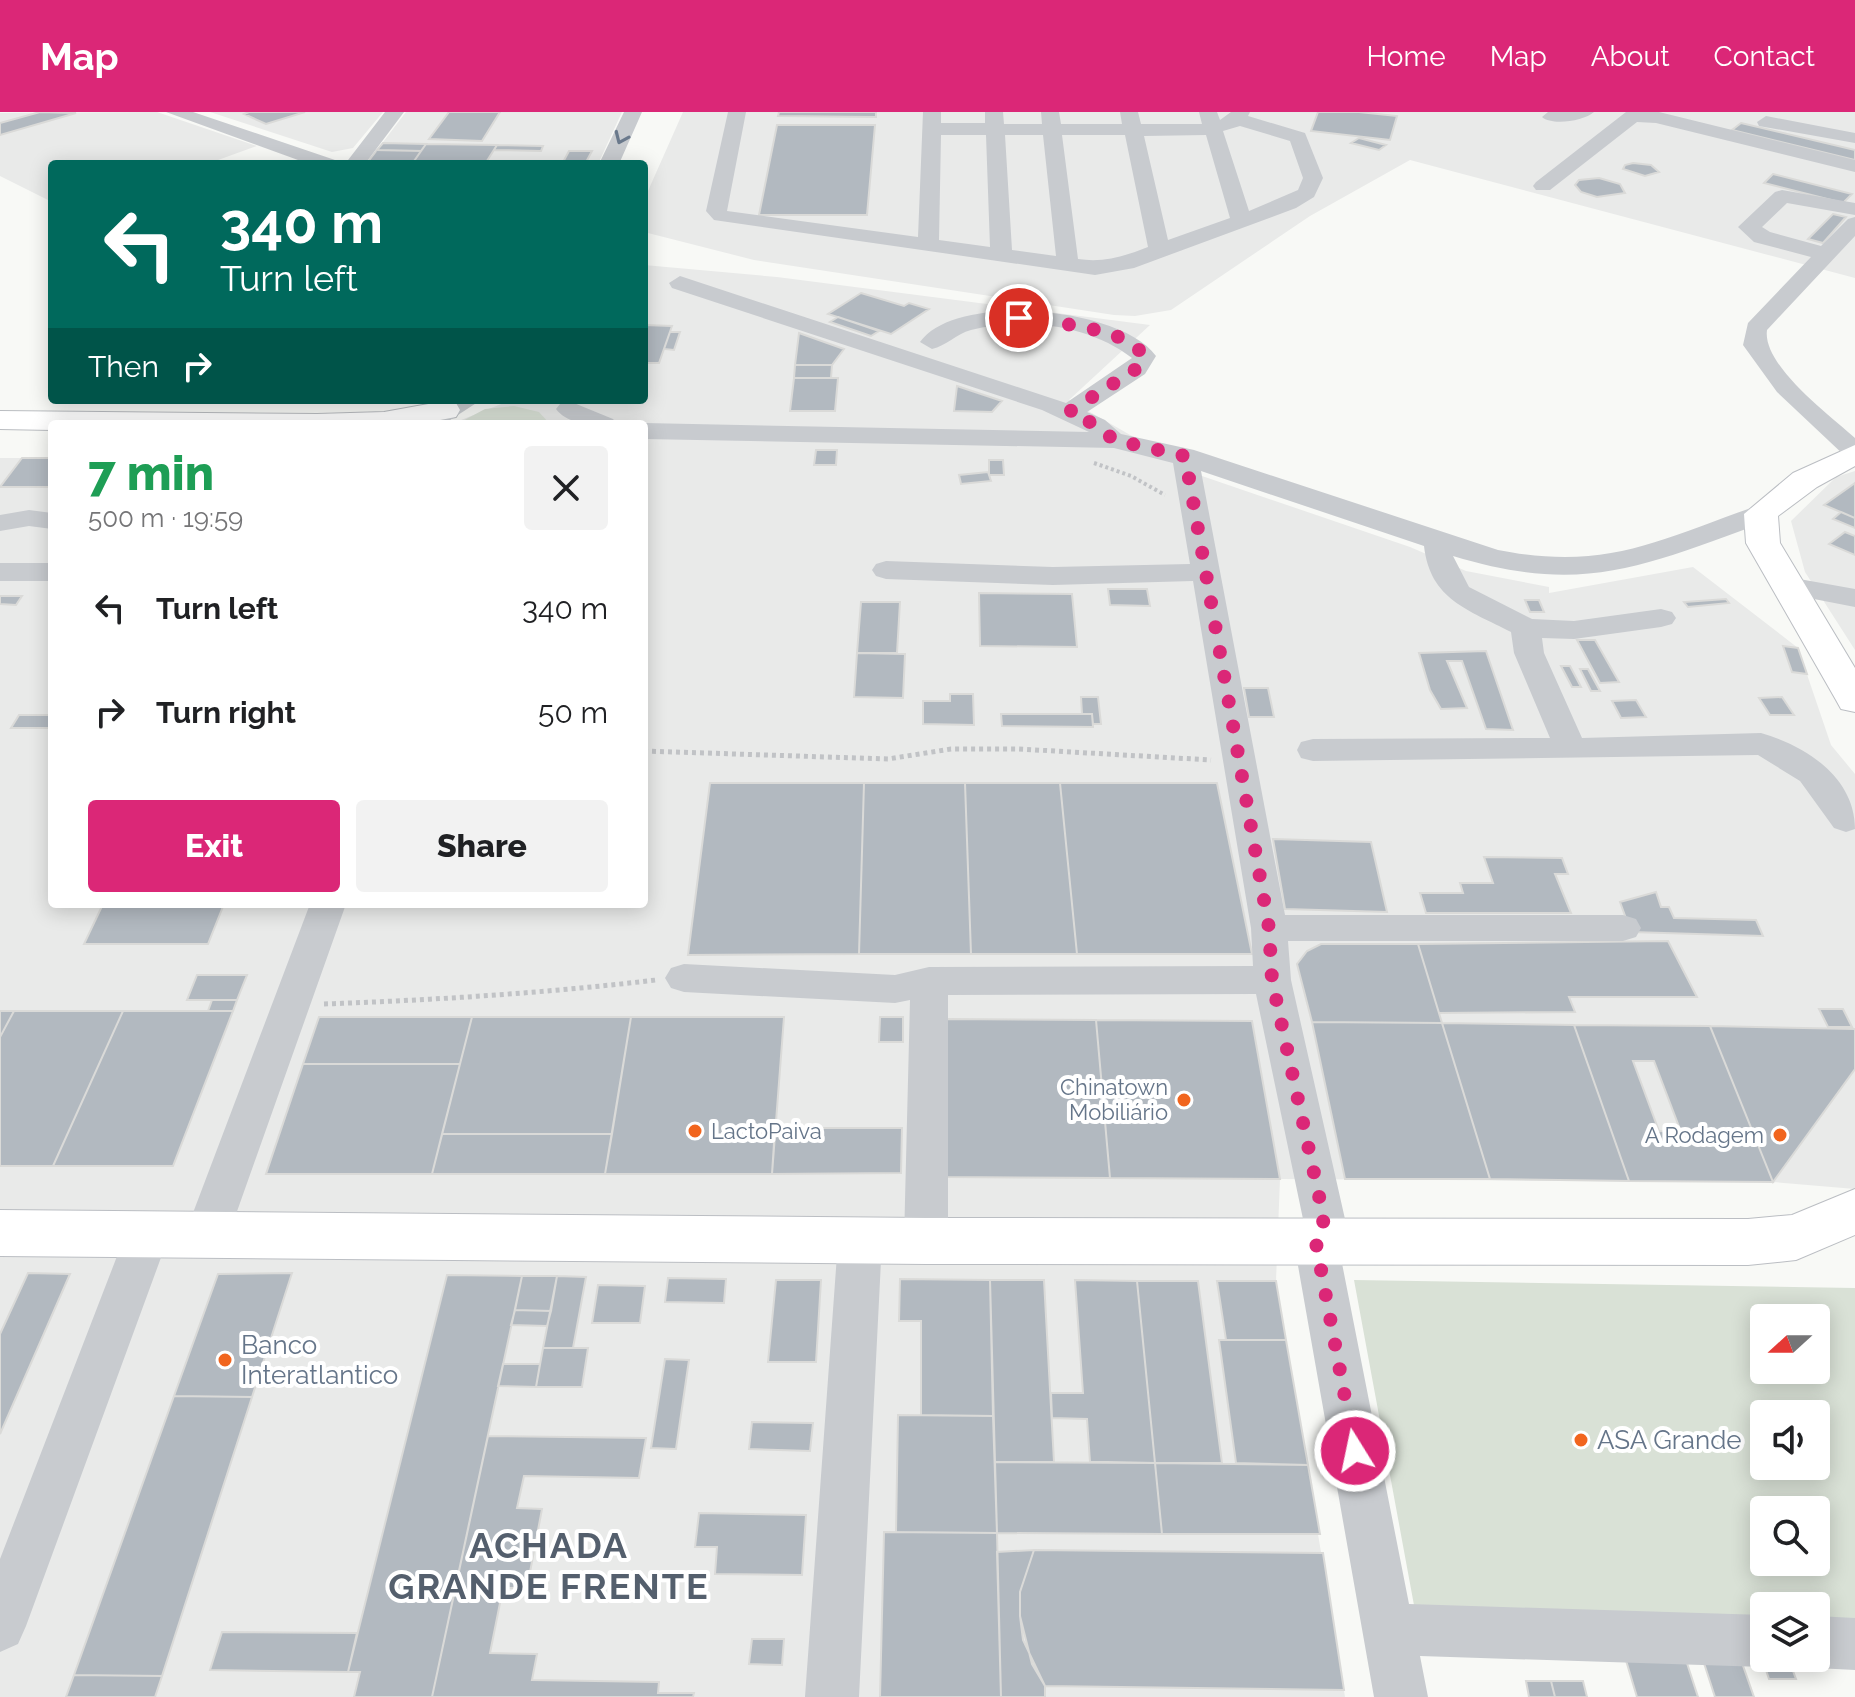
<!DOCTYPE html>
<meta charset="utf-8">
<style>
:root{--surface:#fff;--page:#f2f2f2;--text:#202124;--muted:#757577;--accent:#db2777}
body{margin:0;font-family:Raleway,sans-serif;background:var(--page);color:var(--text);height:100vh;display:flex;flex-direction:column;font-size:30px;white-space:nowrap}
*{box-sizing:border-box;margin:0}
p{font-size:26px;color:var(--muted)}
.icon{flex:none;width:44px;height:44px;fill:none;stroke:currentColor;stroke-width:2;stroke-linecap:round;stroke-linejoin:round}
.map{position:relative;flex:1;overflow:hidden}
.panel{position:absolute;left:48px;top:308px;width:600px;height:488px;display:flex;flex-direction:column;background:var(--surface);border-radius:8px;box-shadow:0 4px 20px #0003}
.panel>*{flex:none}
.top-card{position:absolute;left:48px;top:48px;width:600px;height:244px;border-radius:8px;box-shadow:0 4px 20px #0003;background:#00695c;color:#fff;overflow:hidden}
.needle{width:52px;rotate:249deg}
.tools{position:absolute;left:1750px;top:1192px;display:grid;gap:16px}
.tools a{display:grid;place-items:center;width:80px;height:80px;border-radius:8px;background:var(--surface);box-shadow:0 4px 20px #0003;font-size:40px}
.pin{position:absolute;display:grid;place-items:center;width:68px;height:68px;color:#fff;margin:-34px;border:4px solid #fff;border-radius:50%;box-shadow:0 2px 8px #0007}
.me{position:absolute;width:88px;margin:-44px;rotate:350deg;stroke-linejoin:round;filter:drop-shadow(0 0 6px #0008)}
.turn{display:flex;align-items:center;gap:28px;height:168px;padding:0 40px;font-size:36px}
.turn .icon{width:104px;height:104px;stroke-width:2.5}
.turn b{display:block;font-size:56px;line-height:68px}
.then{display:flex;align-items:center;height:76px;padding:0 40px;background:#0003;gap:16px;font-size:30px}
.round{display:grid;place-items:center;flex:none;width:84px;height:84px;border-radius:8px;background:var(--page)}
.summary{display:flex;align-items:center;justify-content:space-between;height:136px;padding:0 40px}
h1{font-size:48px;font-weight:800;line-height:60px;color:#1e9e55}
.cta{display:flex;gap:16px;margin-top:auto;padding:16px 40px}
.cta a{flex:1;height:92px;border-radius:8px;background:var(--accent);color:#fff;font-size:32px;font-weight:800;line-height:92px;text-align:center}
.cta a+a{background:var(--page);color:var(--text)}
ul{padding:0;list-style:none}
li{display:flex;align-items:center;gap:24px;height:104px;padding:0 40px}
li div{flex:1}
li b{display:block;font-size:30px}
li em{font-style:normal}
header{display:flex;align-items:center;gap:48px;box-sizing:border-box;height:112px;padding:0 40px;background:var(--accent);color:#fff}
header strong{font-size:38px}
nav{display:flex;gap:44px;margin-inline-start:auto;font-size:28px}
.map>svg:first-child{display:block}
.built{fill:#e9eae9}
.green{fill:#d9e1d6;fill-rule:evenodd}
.building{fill:#b2b9c0;stroke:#dadad8;stroke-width:2;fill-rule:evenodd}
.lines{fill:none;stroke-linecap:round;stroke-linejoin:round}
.major-casing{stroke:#bbbec3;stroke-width:2}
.highway-casing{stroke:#babdc1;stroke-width:2}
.path-far1{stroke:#c1c3c6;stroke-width:4;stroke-dasharray:3 3;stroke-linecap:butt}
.path{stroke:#c1c3c6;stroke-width:5;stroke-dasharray:4 4;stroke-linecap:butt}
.minor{fill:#c8cbcf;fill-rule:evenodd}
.major{fill:#fff;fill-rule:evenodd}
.highway{fill:#fff;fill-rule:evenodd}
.oneway{stroke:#6a798c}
.route{stroke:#db2777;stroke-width:14;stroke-dasharray:0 25.2}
.poi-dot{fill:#f1651e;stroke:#fff;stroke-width:3}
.labels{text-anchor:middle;stroke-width:8;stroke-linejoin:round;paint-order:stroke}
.poi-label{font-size:22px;fill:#657589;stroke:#fff;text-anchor:end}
.near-poi-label{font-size:26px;fill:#657589;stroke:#fff;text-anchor:start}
.near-district-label{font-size:36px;font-weight:bold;letter-spacing:2px;fill:#545f6d;stroke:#fff}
</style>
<header>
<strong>Map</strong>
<nav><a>Home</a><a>Map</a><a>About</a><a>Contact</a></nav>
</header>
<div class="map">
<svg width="1855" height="1585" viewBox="0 0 1855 1585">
<rect width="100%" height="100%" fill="#f8f9f6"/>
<path class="built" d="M157,0L257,34L207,52H52V90L0,64V1Z
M210,0H383L353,36L332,40Z
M406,0H622L598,52L367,51Z
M683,0H1855V166L1410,48L1310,104L1171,198L1135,204L1114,203L754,148L644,120V88Z
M644,153L777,165L1150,213L1069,288L1202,364L1410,435L1466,459L1549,475V481L1693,455L1798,536L1831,633L1855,662V1077L1773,1070L1280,1067L1276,1169L1345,1585H0V346H52V792H644V312H451L511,288H644Z
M1855,359V538L1805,460L1791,409L1836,365Z"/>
<path class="green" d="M514,294L539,300L550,312H457L485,297Z
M1354,1168L1855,1176V1516L1816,1515V1494H1764V1513L1416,1504ZM1764,1206H1816V1258H1764ZM1764,1302H1816V1354H1764ZM1764,1398H1816V1450H1764Z"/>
<path class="building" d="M40,0L76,1L0,23V11Z
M249,0H305L266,12L244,2Z
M449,0H500L482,29L429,27Z
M779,0H876V5L778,4Z
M1318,0H1359L1397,4L1390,28L1311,19Z
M1741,11L1855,38V48L1732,18Z
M777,13H875L867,103H759Z
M1359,26L1386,33L1379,38L1351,31Z
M383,31L426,32L421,39L377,38Z
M426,32L497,33L485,52H412Z
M497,33L543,34L541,39L494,38Z
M377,38L421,39L412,52L367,51Z
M569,39H592L585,52H562Z
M1633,51L1651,53L1659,60L1645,64L1623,57L1625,53Z
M1773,62L1852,82L1843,91L1764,71Z
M1599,66L1620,72L1625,81L1597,85L1581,80L1575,73L1579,68Z
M1833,102L1846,105L1823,131L1808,127Z
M861,181L904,194L909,191L929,197L891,222L828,202Z
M838,205L879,219L871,224L830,210Z
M644,213L672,214L659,251H644Z
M670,220H680L674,238L664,237Z
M799,221L844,237L832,253H795Z
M795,253H832L831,266H794Z
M794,266H838L835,299H790Z
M957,274L1002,289L992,300L954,299Z
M816,338H837L836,353H814Z
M22,346H52V375H0Z
M989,348H1003L1004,363H989Z
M988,360L991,369L961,372L959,363Z
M1855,371V406L1824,393Z
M1841,400L1855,406V416L1833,407Z
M1845,420L1855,424V443L1829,432Z
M1108,477H1147L1150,494L1110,493Z
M979,481L1072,482L1077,535L980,534Z
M0,484H22L16,493L0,492Z
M1726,487L1729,491L1688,495L1684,490Z
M1525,488H1539L1544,500H1530Z
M861,490H900L897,541H857Z
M1577,528H1595L1619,570L1600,571Z
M1783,534L1798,536L1807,562L1792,560Z
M1486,539L1513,618L1486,617L1462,549H1447L1467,596L1441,597L1430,578L1419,541Z
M857,541L905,542L903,586L854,585Z
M1561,554H1570L1581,575H1572Z
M1580,557H1588L1600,579H1591Z
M1244,576H1268L1274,605H1249Z
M950,582H973L974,613L923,612V589H950Z
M1081,585H1098L1101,612H1093L1092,602H1082Z
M1782,585L1794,603H1770L1759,586Z
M1636,588L1646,605L1621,606L1612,589Z
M1001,602H1092L1093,615L1002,614Z
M19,603H52V612L49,616H11Z
M710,671H864L859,842L688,843Z
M864,671H965L971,842H859Z
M965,671H1060L1077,842H971Z
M1060,671H1217L1252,842H1077Z
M1273,727L1371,730L1387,800L1285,797Z
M1484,745L1562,746L1568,762H1555L1571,801H1426L1420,781H1463L1460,771H1493Z
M1656,780L1661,795H1669L1674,806L1756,808L1763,824L1631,820L1620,790Z
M103,792H224L208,832H84Z
M1668,829L1697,885H1569L1575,900L1439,901L1418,832Z
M1321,832H1418L1442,911L1312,910L1297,852L1307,839Z
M197,863H247L237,888H187Z
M212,888H237L233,899H208Z
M1819,897H1843L1852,915H1828Z
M0,899H14L0,925Z
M14,899H123L53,1054H0V925Z
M123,899H233L173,1054H53Z
M319,905H472L460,952H303Z
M472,905H631L612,1022H442Z
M631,905H784L772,1062H605Z
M880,905H903V930H879Z
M945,907L1096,908L1110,1066L946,1065Z
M1096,908L1252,909L1280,1067L1110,1066Z
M1312,910L1442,911L1490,1067H1345Z
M1442,911L1574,913L1629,1069L1490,1067Z
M1574,913L1710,914L1773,1070L1629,1069ZM1633,949H1654L1681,1020L1659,1019Z
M1710,914L1855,917V957L1773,1070Z
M303,952H460L432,1062H266Z
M775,1016H902L901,1061L772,1062Z
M442,1022H612L605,1062H432Z
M28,1161L70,1162L0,1322V1222Z
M292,1161L252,1285L174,1284L218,1162Z
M447,1163L522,1164L432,1585H354L360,1560H348Z
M522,1164H557L551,1199L515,1198Z
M557,1164L586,1165L573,1236H543Z
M668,1166L726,1167L724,1191L665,1190Z
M900,1167L990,1168L993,1304L921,1303V1209H899Z
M776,1168H821L816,1250H768Z
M990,1168H1044L1054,1350H995Z
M1075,1168L1137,1169L1155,1351L1090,1350L1087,1307L1052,1306L1051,1281H1083Z
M1137,1169H1198L1222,1351H1155Z
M1217,1169H1276L1286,1228H1226Z
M598,1173L645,1174L640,1211H592Z
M515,1198L551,1199L547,1214L511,1213Z
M1219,1228H1286L1308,1353L1236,1351Z
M543,1236H588L582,1275H536Z
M665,1247L689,1248L676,1337L651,1336Z
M503,1252H540L536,1275L498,1274Z
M174,1284L252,1285L162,1564L74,1563Z
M898,1303L993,1304L997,1421L896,1420Z
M752,1310L813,1311L810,1339L749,1337Z
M488,1324L646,1326L639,1366L524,1364L517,1396L542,1397L527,1476H503L490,1541L537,1542L532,1568L659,1570L658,1581H694L693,1585H432Z
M995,1350L1155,1351L1162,1422L997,1421Z
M1155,1351L1308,1353L1320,1422H1162Z
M699,1401L806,1403L802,1463L715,1462L717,1435H695Z
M884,1420L997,1421L1001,1585H880Z
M1034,1438L1323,1441L1344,1578L1045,1574L1032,1552L1020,1504V1480Z
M1034,1438L1020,1480V1504L1023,1528L1045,1574V1585H1001L997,1440Z
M222,1520L357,1521L348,1560L210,1558Z
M752,1527H784L782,1553L749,1552Z
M1625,1545H1685L1698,1585H1637Z
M1703,1548H1741L1754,1585H1715Z
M1790,1551L1796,1567H1769L1764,1552Z
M74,1563L162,1564L155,1585H66Z
M1526,1569H1551L1555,1585H1529Z
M1551,1569H1583L1587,1585H1555Z"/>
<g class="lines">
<defs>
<path id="major" d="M1855,333V354L1817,375L1778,404L1780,431L1855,556V600L1841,597L1836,588L1746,431L1744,402L1793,361Z
M1855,1077V1123L1796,1148L1748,1153L926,1152L0,1144V1098L926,1106L1748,1107L1792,1103Z"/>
<path id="highway" d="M445,289L456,291L460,298L456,305L419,312H52V318L0,317V299L317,302L384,300Z"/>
</defs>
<use href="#major" class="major-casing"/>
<use href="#highway" class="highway-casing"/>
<path class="path-far1" d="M1094,351L1131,364L1165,383"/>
<path class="path" d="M644,639L888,647L951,637H1019L1211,648
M324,892C435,888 546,881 656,868"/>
<path class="minor" d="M166,0H193L335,48L338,52H309Z
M385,0H404L365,52H345Z
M624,0H642L619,52H599Z
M728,0H746L727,99L918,125L923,0H941V11H985V0H1003L1004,12H1042L1041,0H1059L1061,12H1122L1120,0H1138L1141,12H1202L1199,0H1217L1220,8L1231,0H1250L1248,4L1305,21L1323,66L1314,85L1296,96L1134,156L1095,163L714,108L706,99ZM1240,14L1290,29L1303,66L1298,78L1249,99L1223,19ZM941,23H986L990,135L939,128ZM1005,23H1043L1056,144L1012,138ZM1062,23H1125L1148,135C1125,144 1104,151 1078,147ZM1206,23L1230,106L1168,128L1144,24Z
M1548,0H1594C1584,9 1552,14 1542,5Z
M1626,0H1659L1855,48V60L1656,11L1637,10L1550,78H1536L1533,74L1536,70Z
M1766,4L1855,21V31L1759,14L1757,10Z
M1782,78L1855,91V103L1787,91L1762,115L1770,120L1821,134L1848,107L1855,105V124L1767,218C1762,253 1829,303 1855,326V347L1846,345L1777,280L1743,233L1748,211L1811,145L1754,130L1738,115L1775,80Z
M680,164L1066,291L1132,246C1091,213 1021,204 971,218C956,222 946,234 932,237L920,230C956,179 1122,195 1156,244L1145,262L1087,300L1105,308L1121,322L1194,338L1498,438C1604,459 1654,430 1751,396H1771L1775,402L1771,408C1646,452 1588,485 1453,444L1469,475L1532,507L1574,509L1661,497L1672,500L1676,506L1672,512L1661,515L1574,527L1542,526L1544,541L1582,626L1761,621C1807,634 1855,666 1855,717L1846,720L1834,716L1800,669L1758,643L1313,649L1301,646L1297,638L1301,630L1313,627L1550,626L1514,541L1511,520C1469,498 1430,488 1424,434L1201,359L1285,803H1623L1636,807L1641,816L1636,825L1623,829H1288L1291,868L1345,1107L1338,1131L1409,1492L1764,1503V1546L1782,1547L1764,1555L1420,1544L1428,1585H1374L1294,1131L1303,1107L1256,882L948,883V1129L941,1142L926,1148L911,1142L904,1129L910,888L895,891L684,880L671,876L665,866L671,856L684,852L895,863L929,855L1253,854L1251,816L1193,469L1053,473L886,467L876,464L872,458L876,452L886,449L1053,455L1190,452L1173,351L1114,336L644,327L641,312L644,311L1089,320L1042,298L672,176L669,171Z
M447,288H481L444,312H416L436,293Z
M569,289L613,307L617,312C596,312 570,315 556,297L560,292Z
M29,398L52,401V417L29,414L0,419V403Z
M0,451H52V469H0Z
M1788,465L1855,477V495L1778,480L1773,474L1778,468Z
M310,792H346L229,1122L222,1135L207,1141L192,1135L185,1122Z
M148,1102L163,1108L170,1121L26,1514L18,1532L0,1540V1447L126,1121L133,1108Z
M860,1110L875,1116L882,1129L859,1585H805L838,1129L845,1116Z
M1816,1504L1855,1506V1558L1816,1556L1798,1548L1816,1546Z"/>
<use href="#major" class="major"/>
<use href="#highway" class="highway"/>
</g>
<defs><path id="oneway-chevron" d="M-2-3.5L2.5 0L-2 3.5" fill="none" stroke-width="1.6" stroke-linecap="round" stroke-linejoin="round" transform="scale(2)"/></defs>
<use class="oneway" href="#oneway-chevron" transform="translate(621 26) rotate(114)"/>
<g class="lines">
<path class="route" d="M1019,206C1045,210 1141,216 1144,249L1136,257L1069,300L1096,313L1114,328L1185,344L1269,816L1272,868L1324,1107L1316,1131L1355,1339"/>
</g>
<g class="poi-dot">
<circle cx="1184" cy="988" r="8"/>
<circle cx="695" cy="1019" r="8"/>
<circle cx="1780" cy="1023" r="8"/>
<circle cx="225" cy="1248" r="8"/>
<circle cx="1581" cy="1328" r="8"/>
</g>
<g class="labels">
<g class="poi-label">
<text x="1168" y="983">Chinatown<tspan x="1168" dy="25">Mobiliário</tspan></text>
<text x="711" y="1027" text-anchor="start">LactoPaiva</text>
<text x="1764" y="1031">A Rodagem</text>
</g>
<g class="near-poi-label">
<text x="241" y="1242">Banco<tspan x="241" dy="30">Interatlantico</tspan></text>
<text x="1597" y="1337">ASA Grande</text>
</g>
<g class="near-district-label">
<text x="549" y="1446">ACHADA<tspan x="549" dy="41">GRANDE FRENTE</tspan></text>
</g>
</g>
</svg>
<div class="tools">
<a><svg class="needle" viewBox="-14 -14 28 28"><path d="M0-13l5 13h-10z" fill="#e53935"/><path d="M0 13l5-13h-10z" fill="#757577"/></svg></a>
<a><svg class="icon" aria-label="sound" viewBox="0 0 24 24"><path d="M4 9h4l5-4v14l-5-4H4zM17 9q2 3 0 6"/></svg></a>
<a><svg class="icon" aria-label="search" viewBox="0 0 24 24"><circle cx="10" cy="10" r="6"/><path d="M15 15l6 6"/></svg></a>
<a><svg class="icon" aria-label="layers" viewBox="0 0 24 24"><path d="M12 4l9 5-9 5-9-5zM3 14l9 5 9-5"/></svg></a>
</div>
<div class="pin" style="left:1019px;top:206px;background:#d93025"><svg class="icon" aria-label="arrive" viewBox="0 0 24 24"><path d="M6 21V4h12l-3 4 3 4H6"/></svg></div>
<svg class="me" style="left:1355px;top:1339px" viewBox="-20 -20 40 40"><circle r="17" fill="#db2777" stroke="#fff" stroke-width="3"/><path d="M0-11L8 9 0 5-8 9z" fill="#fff"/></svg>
<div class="top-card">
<div class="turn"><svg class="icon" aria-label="left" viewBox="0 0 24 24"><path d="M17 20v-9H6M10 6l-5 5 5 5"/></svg><div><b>340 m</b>Turn left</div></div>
<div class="then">Then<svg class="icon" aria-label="right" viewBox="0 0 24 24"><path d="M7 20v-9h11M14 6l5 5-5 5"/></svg></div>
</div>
<section class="panel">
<div class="summary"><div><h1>7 min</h1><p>500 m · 19:59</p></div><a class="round"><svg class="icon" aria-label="close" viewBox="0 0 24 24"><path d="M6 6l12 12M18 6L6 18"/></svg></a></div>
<ul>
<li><svg class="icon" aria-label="left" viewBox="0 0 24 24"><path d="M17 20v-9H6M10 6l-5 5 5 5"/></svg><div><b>Turn left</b></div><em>340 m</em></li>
<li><svg class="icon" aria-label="right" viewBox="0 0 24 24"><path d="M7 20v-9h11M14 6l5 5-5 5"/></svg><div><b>Turn right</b></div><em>50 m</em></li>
</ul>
<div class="cta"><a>Exit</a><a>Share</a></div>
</section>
</div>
